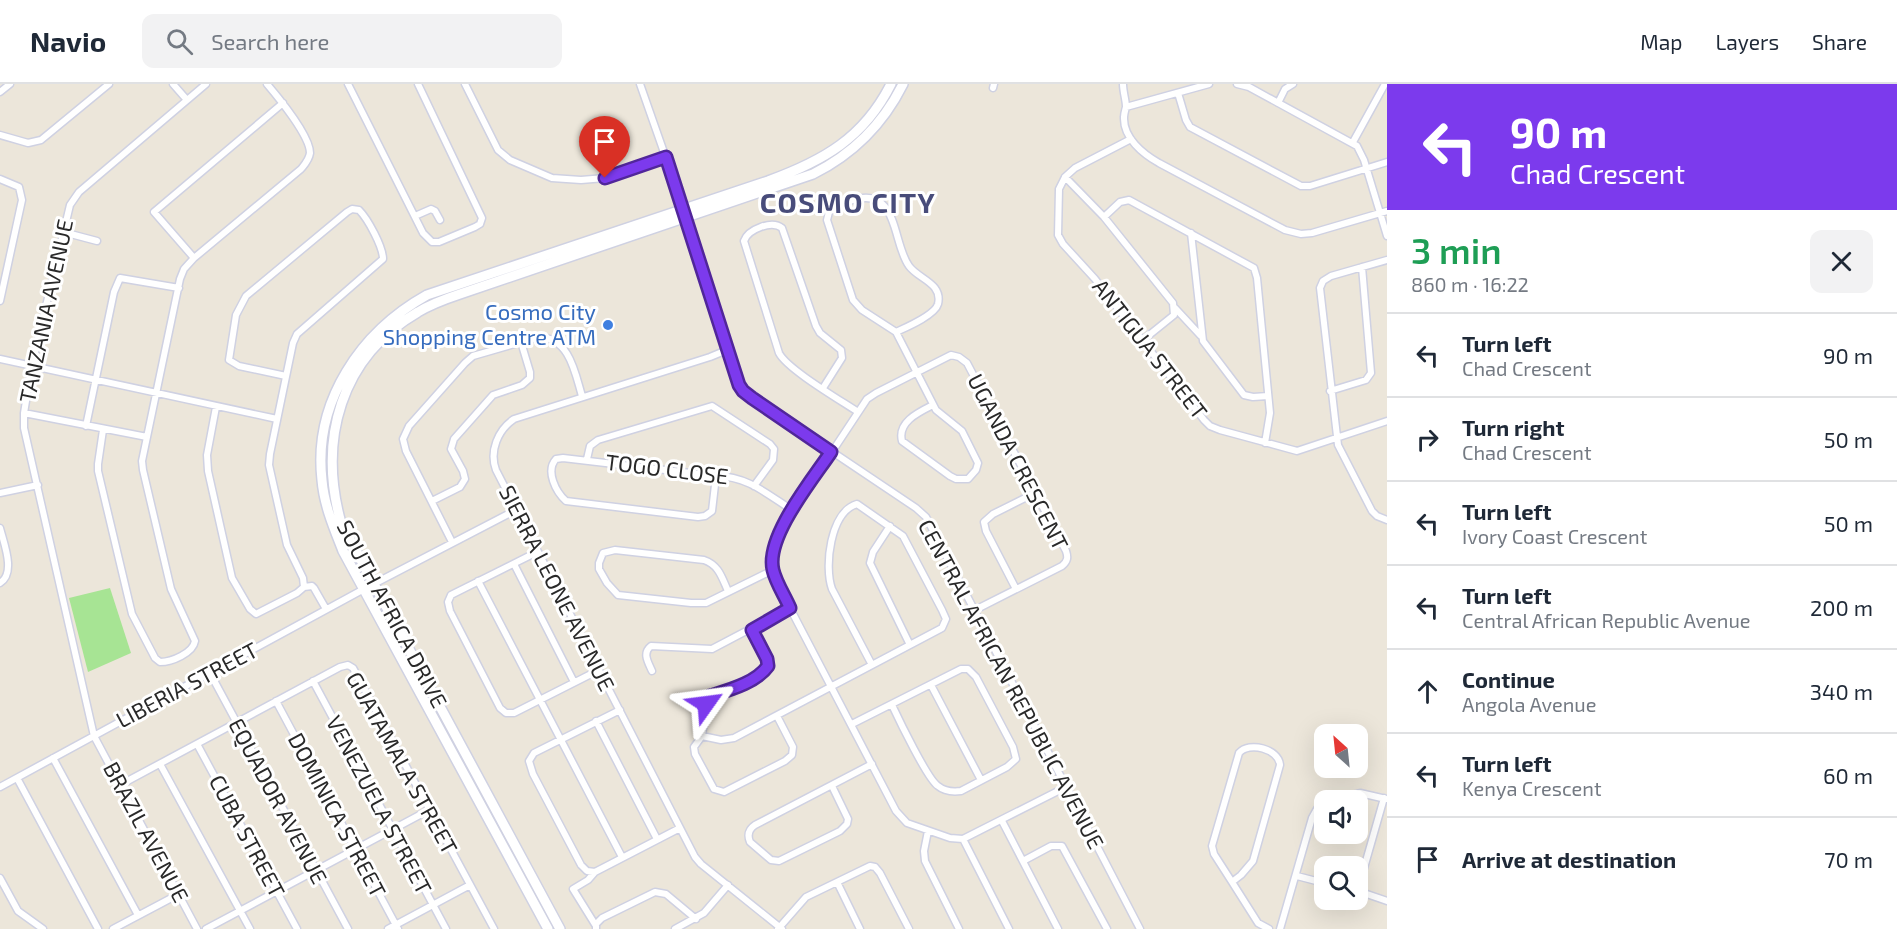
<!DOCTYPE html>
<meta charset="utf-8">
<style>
:root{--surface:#fff;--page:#f2f2f3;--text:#1f2937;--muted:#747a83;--line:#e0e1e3}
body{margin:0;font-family:"Exo 2",sans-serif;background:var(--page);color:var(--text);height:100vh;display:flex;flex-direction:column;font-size:22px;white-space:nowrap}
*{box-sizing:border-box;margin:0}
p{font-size:20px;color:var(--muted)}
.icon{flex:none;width:33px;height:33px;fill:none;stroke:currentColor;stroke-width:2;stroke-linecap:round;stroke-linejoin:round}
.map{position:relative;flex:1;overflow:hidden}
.side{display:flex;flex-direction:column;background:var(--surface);width:510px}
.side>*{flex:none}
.banner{background:#7c3aed;color:#fff;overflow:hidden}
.needle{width:39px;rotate:333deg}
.controls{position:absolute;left:1314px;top:640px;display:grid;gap:12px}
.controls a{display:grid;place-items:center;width:54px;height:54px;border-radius:12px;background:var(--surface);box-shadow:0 6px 24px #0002;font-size:30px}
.pin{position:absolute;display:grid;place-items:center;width:51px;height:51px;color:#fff;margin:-62px -26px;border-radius:50% 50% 50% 0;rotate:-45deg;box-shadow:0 0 6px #0007}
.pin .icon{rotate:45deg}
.me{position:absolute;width:66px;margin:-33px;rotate:59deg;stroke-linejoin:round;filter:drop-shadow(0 0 4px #0008)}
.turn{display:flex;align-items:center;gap:21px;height:126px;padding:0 24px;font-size:27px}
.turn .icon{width:78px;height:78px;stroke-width:2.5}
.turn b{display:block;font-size:42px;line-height:51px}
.round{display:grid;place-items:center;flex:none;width:63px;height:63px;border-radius:12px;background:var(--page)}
.headline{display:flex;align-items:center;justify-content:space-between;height:102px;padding:0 24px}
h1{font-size:36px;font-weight:600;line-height:45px;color:#1e9e55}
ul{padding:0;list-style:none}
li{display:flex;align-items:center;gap:18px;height:84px;padding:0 24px;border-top:2px solid var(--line)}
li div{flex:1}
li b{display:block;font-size:22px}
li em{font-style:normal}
header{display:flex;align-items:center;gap:36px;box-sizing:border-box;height:84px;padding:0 30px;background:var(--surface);border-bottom:2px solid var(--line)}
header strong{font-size:28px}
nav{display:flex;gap:33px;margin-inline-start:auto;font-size:21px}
.search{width:420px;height:54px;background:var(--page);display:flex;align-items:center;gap:15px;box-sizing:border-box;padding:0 21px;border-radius:12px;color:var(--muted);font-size:22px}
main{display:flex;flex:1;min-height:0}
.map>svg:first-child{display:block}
.park{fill:#a7e494}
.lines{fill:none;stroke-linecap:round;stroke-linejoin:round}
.street-casing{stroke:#cfd1e2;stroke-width:9}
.secondary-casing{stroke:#cfd1e2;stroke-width:12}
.street{stroke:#fff;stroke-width:6}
.secondary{stroke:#fff;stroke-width:9}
.route-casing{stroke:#51269a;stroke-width:15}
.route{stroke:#7c3aed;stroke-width:10}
.shop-dot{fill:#3f7fe0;stroke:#fff;stroke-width:2}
.labels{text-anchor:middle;stroke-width:6;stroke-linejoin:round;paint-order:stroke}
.street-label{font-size:22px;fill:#292929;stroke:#fff}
.shop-label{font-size:22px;fill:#366cbe;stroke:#fff;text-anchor:end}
.district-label{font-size:28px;font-weight:bold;letter-spacing:1.5px;fill:#484c7a;stroke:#fff}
</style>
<header>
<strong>Navio</strong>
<div class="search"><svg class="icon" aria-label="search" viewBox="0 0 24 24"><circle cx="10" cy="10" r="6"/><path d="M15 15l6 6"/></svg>Search here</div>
<nav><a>Map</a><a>Layers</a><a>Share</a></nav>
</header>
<main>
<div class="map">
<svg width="1387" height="845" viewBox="0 0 1387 845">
<rect width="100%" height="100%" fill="#ece6da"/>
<path class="park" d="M110,504L131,569L88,588L69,514Z"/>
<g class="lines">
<defs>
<path id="street" d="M173,0L187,16
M348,0L423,149L432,158H439L475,143L480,140L482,134L418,0
M465,0L498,66L510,76L552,94L581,96L605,94L666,73
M640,0L687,134L739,301L743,307L752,314L916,424L926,433L1140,845
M1123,0C1123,8 1126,16 1126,23C1125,27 1124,30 1124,33C1123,54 1143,70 1159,79L1285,146L1301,150L1312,149L1387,127
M1237,0L1249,3L1357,62L1364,76L1387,152
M993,4L994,0
M0,8L10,0
M1178,9L1186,36L1190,43L1301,102H1310L1387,78
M1278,19L1285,5L1293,0
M1126,23L1209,0
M0,51L28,59L41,56L109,0
M1131,55L1075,84L1065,93L1059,105L1058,151L1063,160L1095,195L1204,336L1210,342L1220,346L1297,367L1387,337
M1353,58L1385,0
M1065,93L1104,133L1173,219L1174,231L1143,256
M0,95L19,103L22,116L0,217
M415,132L431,125L435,127L440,136
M1104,133L1120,118L1129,116L1254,184L1257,194L1270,329L1265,359
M63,148L97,157
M1191,149L1203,257L1244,311L1253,313L1268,312
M194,174L154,128L283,19
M1387,176L1331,192L1323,197L1320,204L1338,361L1372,427L1377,432L1387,436
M1175,224L1201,252
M896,248C907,243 935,231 938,220C943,199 918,195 909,182C892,159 899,102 853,116C844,119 835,120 829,128L827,136L853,216L862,226L896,248L936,326L962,347L978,379L976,386L968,395H956L950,392L902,357C897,338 919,328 933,321
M727,266L710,273L514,335C498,346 489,367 496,386L695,773L701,780L782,845
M0,275L277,335
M286,292L239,282L229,276L236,231L246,212L347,128L352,125L359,126C368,135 383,163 383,175L297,250L293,259L270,370L269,381L287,461L303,494L304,503
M823,304L842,274L841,266L820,249L816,242L782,144C772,136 748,145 744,157L779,269C787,285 840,316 858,328
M1330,307L1366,296L1371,289L1362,183
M216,323L207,371L208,387L232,494L250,525L256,530L297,509L304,503
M24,329L147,353
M86,342L114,208L120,194L179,204
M103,346L98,380V387L132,530L155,574L160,578C172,578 193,569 195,557L171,505L143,386L142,377L180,195L184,185L194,174L301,85C305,80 309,76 310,69C310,52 278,13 267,0
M587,375L590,362L598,356L712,322L770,360L774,365L773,376L754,402
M716,392L712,427L705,432L698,433L566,417C556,408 545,387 556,375L563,374L716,392C747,392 767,410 792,426
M0,409L38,401
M432,417L460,403L465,395L463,387L451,365L454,355L493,311L522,301L530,294V288L521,258
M890,442L873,468L870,479L910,561
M0,444C4,460 16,489 0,499
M452,458L406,367L403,355L409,342L465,279L473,272L539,253C570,254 575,289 582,312
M537,468L451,511L448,518L450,527L500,624L506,629H514L599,586
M514,480L574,598
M478,497L622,773
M304,503L312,502L314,504L326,525
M1016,505L986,447L984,438L993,430L1035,409
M728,507C722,494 719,481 704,476L615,466L603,469L599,479V485L607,499L618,511L691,519H706L773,486
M975,526L1062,482C1068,477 1068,473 1066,467L967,279L959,273L951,271L876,309L867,315L779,448L774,461L773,486L790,524L896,727L907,739L950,754L963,755L1066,703
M752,546L767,575L768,582C759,594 739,603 725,608C718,611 712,610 707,615L702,652L694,663L695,670L714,705L724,708L785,677L792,671L793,663L777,632
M652,587C648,578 642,569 651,562L712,565L790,524
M210,589L348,845
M313,597L446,845
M931,601L981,696
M276,617L398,845
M620,626L534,669L529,677L533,690L581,781L587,787L595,788L680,744
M596,637L657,755
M852,640L961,585H968L976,593L1013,663L1016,675L1007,683L961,707C953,708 944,707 938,702C928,696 899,636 892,621
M702,652L721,656L734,654L942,544L946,535L942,526L903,452L857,420C830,428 824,483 832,505L872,581
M197,660L297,845
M53,674L138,831
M160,680L250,845
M17,694L98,845
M120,701L340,583L348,581L353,584L494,845
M832,702L848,735L847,740L840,747L779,777L771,776L750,758C747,751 749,745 755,741L872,680
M0,703L364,505L516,426
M1328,717L1360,709L1386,715
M1002,737L1058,845
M928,747L924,767L925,777L959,845
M963,755L1009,845
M1023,777L1051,762H1062L1107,845
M595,788L588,796L573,805L596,842
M1297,792L1324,799
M0,794L18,827L43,845
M837,798L860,845
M1232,798L1214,770L1212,762L1239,669C1249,657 1279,665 1280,681L1253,777L1241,791L1232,798L1258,839L1269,845
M1358,805L1384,714
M1358,807L1387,817
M113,845L179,810
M197,845L94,652L24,344V329L32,281L70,121L79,108L206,0
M206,845L429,726
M388,845L470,801
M596,845V840L602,834L655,808L666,810L696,835
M675,845L704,829L728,801
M778,845L806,813L870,782L875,783L880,789L909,845
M1280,845L1312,734L1317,725L1324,719"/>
<path id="secondary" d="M548,845L343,467C334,444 324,421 322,396C313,317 361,248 427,211L768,97C823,77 864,54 891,0
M560,845L341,439C318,356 340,273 418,228C431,220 445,215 460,210L813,90C853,70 883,40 903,0"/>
</defs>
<use href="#street" class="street-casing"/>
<use href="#secondary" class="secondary-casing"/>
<use href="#street" class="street"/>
<use href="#secondary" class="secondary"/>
</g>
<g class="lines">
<defs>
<path id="route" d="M605,94L666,73L739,301L743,307L752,314L831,368C813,395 765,453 773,486C776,499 785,512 790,524L752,546L767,575L768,582C756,599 729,606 710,612L706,620"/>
</defs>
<use href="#route" class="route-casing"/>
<use href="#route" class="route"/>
</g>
<circle class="shop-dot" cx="608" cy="241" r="6"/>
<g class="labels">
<g class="street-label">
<text transform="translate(46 227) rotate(-78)" y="8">TANZANIA AVENUE</text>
<text transform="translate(1150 265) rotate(52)" y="8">ANTIGUA STREET</text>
<text transform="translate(1018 378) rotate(63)" y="8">UGANDA CRESCENT</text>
<text transform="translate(667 385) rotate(7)" y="8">TOGO CLOSE</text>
<text transform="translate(557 504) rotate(63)" y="8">SIERRA LEONE AVENUE</text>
<text transform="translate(392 530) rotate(62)" y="8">SOUTH AFRICA DRIVE</text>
<text transform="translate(1011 600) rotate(62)" y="8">CENTRAL AFRICAN REPUBLIC AVENUE</text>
<text transform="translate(187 601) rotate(-28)" y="8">LIBERIA STREET</text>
<text transform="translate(402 679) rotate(61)" y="8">GUATAMALA STREET</text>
<text transform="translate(278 717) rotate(62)" y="8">EQUADOR AVENUE</text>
<text transform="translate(379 721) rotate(62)" y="8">VENEZUELA STREET</text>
<text transform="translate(337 731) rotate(62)" y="8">DOMINICA STREET</text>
<text transform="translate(146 748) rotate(62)" y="8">BRAZIL AVENUE</text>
<text transform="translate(247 752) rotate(62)" y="8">CUBA STREET</text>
</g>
<g class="shop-label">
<text x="596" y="236">Cosmo City<tspan x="596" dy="25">Shopping Centre ATM</tspan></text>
</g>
<g class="district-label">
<text x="848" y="129">COSMO CITY</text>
</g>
</g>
</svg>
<div class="controls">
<a><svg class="needle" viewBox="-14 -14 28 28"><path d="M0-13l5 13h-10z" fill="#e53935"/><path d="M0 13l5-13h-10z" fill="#747a83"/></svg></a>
<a><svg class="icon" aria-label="sound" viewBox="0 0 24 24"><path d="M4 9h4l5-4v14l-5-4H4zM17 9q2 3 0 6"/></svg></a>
<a><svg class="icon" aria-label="search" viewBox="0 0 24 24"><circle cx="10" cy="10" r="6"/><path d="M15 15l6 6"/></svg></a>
</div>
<div class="pin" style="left:605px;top:94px;background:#d93025"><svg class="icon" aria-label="arrive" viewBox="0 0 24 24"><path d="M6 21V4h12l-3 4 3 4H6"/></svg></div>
<svg class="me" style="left:706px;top:620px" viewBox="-20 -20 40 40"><path d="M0-17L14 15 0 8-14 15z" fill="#7c3aed" stroke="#fff" stroke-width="4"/></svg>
</div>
<section class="side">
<div class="banner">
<div class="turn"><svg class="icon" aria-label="left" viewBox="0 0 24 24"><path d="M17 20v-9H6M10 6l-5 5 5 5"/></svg><div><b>90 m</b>Chad Crescent</div></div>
</div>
<div class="headline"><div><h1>3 min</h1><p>860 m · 16:22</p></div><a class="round"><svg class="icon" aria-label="close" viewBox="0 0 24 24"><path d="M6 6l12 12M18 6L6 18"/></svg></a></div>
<ul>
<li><svg class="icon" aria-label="left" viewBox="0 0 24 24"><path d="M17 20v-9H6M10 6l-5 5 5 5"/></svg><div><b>Turn left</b><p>Chad Crescent</p></div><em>90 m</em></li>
<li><svg class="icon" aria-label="right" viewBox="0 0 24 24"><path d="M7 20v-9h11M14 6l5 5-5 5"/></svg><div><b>Turn right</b><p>Chad Crescent</p></div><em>50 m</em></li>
<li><svg class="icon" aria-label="left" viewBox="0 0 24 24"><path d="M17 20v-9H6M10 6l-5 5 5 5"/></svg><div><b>Turn left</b><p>Ivory Coast Crescent</p></div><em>50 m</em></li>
<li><svg class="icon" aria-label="left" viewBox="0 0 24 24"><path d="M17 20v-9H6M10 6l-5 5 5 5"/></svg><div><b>Turn left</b><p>Central African Republic Avenue</p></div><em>200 m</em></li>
<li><svg class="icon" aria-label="ahead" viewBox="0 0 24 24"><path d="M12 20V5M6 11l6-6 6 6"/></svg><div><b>Continue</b><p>Angola Avenue</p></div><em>340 m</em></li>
<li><svg class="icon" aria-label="left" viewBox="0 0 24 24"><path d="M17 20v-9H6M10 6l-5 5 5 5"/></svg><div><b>Turn left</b><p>Kenya Crescent</p></div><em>60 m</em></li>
<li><svg class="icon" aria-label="arrive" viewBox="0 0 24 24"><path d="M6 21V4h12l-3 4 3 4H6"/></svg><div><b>Arrive at destination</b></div><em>70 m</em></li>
</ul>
</section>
</main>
